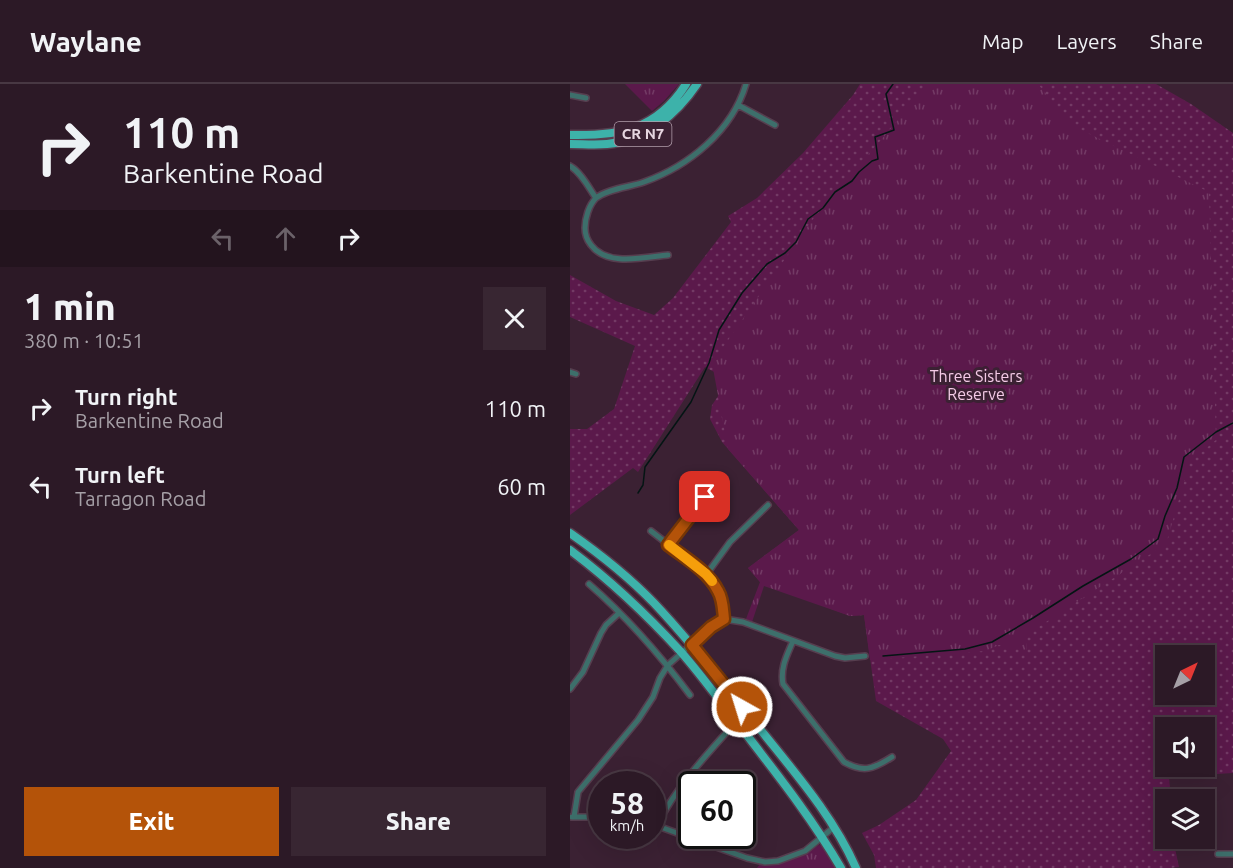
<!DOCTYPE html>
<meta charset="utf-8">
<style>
:root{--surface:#2c1926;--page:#382632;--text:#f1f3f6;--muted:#a6a0a7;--line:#483843;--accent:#b45309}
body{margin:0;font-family:Ubuntu,sans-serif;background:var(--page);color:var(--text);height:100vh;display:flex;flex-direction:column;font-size:22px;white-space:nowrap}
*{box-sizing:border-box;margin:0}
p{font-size:20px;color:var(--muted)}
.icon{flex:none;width:33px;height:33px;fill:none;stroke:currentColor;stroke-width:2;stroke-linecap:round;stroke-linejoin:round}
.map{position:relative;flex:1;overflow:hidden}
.drawer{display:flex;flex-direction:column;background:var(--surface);width:570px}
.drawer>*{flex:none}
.banner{background:#2c1926;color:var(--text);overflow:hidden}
.needle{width:39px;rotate:43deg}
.controls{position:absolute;left:585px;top:561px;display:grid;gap:12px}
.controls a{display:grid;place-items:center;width:60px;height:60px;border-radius:0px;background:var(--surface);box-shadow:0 6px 24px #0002,0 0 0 2px var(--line);font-size:30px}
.speed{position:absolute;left:18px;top:687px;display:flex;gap:12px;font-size:30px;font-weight:700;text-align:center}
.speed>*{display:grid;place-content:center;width:78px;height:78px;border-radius:50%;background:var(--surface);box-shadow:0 6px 24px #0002,0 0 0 2px var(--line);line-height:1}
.speed small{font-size:15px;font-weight:400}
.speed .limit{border:3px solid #111;border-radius:9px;background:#fff;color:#111}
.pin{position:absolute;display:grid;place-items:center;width:51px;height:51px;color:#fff;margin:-26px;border-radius:12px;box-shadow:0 3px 9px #0006}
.me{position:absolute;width:66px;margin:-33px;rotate:321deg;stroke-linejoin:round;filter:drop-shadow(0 0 4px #0008)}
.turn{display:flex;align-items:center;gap:21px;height:126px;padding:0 24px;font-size:27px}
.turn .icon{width:78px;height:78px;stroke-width:2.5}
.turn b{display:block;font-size:42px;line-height:51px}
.lanes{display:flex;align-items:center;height:57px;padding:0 24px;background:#0003;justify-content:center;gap:30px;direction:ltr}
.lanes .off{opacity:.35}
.round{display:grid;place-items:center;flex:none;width:63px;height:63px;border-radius:0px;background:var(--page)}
.headline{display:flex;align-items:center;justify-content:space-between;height:102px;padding:0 24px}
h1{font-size:36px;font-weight:800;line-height:45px}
.primary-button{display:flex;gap:12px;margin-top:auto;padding:12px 24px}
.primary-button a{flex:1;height:69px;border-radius:0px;background:var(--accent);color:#fff;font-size:24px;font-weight:800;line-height:69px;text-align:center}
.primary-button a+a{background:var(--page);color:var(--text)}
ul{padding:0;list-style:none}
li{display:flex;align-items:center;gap:18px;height:78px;padding:0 24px}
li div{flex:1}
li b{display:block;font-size:22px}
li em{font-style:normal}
header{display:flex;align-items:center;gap:36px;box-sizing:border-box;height:84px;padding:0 30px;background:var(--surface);border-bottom:2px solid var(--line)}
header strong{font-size:28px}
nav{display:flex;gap:33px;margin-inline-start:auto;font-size:21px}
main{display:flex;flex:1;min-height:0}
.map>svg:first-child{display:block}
.grass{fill:url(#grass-dots);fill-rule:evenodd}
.park{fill:url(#park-tufts)}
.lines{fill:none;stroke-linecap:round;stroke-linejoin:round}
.stream{stroke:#041514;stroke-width:1.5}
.minor-casing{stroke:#563e4f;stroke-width:8}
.primary-casing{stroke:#563e4f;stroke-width:11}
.minor{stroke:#3d6f6b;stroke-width:5}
.primary{stroke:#3db2aa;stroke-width:8}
.route-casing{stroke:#753606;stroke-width:15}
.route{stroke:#b45309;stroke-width:10}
.slow{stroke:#f59e0b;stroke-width:10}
.labels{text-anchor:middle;stroke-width:6;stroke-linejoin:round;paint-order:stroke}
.shield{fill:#3b2133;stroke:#b39fac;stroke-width:1.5}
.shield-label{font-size:15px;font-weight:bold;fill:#e6d5e0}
.park-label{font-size:16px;fill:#f4cae6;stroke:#3b2133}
</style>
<header>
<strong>Waylane</strong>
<nav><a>Map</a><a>Layers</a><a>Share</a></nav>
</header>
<main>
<section class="drawer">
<div class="banner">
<div class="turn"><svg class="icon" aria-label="right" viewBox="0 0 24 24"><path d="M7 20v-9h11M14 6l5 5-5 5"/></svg><div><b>110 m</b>Barkentine Road</div></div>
<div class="lanes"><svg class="icon off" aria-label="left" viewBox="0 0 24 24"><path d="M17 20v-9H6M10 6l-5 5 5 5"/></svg><svg class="icon off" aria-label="ahead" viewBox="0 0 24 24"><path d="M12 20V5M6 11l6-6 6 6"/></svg><svg class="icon" aria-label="right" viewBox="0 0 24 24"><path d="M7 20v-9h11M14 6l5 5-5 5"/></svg></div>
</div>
<div class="headline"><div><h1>1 min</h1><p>380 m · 10:51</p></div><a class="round"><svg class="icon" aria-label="close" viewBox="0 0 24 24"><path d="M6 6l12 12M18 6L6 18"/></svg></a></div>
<ul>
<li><svg class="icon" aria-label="right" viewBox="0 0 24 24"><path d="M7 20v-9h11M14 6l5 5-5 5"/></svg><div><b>Turn right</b><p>Barkentine Road</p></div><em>110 m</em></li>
<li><svg class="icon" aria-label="left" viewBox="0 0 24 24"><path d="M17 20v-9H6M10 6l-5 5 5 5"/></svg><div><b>Turn left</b><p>Tarragon Road</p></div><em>60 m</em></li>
</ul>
<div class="primary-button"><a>Exit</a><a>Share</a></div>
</section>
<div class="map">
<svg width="663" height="784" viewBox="0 0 663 784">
<defs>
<pattern id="grass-dots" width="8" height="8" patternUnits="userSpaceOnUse" patternTransform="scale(1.5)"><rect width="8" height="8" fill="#5b194b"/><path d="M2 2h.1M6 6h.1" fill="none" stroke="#733a65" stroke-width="1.8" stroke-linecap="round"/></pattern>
<pattern id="park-tufts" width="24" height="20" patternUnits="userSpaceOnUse" patternTransform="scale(1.5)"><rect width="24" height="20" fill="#5b194b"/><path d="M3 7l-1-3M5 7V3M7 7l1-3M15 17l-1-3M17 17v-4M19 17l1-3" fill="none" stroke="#733a65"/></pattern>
</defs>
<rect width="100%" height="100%" fill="#3b2133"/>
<path class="grass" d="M290,0H586L621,20L663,49V689L599,693L601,715L596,716V754L603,755L609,783L600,784H306L304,771L292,749L309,741L346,716L381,667L373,655L306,617L294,531L280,532L190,498L178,484L229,446L152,358L140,335L142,321L159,296L135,283L68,388L63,384L0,431V345H17L44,325L65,262L0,233V191L46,217L84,231L103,214L161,138L158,132L187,114L233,69L283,11ZM596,572H634V610H596ZM596,644H634V682H596Z"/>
<path class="park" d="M55,0H109L94,17L82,27Z
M359,0H468L501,41L639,108L646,356L620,378L596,460L456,551L457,567L429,561L415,567L300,576L294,531L280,532L194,502L182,538L176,535L190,498L178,484L229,446L158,365L142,279L243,135Z
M249,761L255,763L265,784H187L190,780C213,782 230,772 249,761Z"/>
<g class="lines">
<path class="stream" d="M68,409L73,401L75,383L121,318L139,279L149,246L172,209L197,180L215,169L226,158L238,135L253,124L265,108L282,97L289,88L302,77L308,75L305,53L324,46L316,10L323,0
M313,572L395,565L422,558L463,534L513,502L561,475L588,455L595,432L607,404L614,373L646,348L663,339"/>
<defs>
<path id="minor" d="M0,11L16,14
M168,21L205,41
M0,82C11,88 19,104 26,114
M98,171C75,173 37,183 21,161C17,156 15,150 15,144C15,134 19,121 26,114C37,105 60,103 74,98C119,82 162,47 176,0
M0,288L6,290
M81,447L140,493L149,508L154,535
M98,461L135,413
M136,491L160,458L198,421
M19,500C57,533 90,571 120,611
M223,557C217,571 210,584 213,600L274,678C294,689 303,685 322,673
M0,605L13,588L31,549L36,541L49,529
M2,733H32
M4,733L8,708L68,636L83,613L90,594L98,581L141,543L154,535L173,538L265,572L275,574L295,572
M82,740L177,774L195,778L208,777L235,767L264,743
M87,741C107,702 137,670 166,638
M648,770H663"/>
<path id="primary" d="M0,51C50,52 87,46 116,0
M0,60C12,60 25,61 37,60C76,56 106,31 127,0
M0,449C30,470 59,493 84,519C122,559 156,603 190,645C225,689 263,732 286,784
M0,466C40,496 77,531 111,568C134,594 154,623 176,650C210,694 243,736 271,784"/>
</defs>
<use href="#minor" class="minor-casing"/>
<use href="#primary" class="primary-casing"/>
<use href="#minor" class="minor"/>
<use href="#primary" class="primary"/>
</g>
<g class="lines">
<defs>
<path id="route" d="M135,413L98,461C115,474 138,487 148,507C153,515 153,526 154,535L141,543L122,561L172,623"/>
</defs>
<use href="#route" class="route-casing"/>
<use href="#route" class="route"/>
<path class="slow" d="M99,461L136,490L142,497"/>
</g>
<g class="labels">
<rect class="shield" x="44.5" y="38" width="57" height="24" rx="4.5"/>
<g class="shield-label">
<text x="73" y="55">CR N7</text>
</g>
<g class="park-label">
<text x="406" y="298">Three Sisters<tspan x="406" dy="18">Reserve</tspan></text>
</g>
</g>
</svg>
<div class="controls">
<a><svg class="needle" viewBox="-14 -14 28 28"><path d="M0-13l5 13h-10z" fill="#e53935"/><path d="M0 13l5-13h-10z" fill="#a6a0a7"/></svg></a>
<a><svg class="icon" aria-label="sound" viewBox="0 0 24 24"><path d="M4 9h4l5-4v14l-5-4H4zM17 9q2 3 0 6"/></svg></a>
<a><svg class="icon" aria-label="layers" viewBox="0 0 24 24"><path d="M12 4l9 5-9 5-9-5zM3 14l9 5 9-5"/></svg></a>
</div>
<div class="speed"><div>58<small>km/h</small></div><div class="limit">60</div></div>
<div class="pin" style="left:135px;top:413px;background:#d93025"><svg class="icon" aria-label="arrive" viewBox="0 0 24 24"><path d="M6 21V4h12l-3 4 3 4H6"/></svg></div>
<svg class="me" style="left:172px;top:623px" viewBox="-20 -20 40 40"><circle r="17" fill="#b45309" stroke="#fff" stroke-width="3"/><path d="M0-11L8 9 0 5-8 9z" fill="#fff"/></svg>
</div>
</main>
